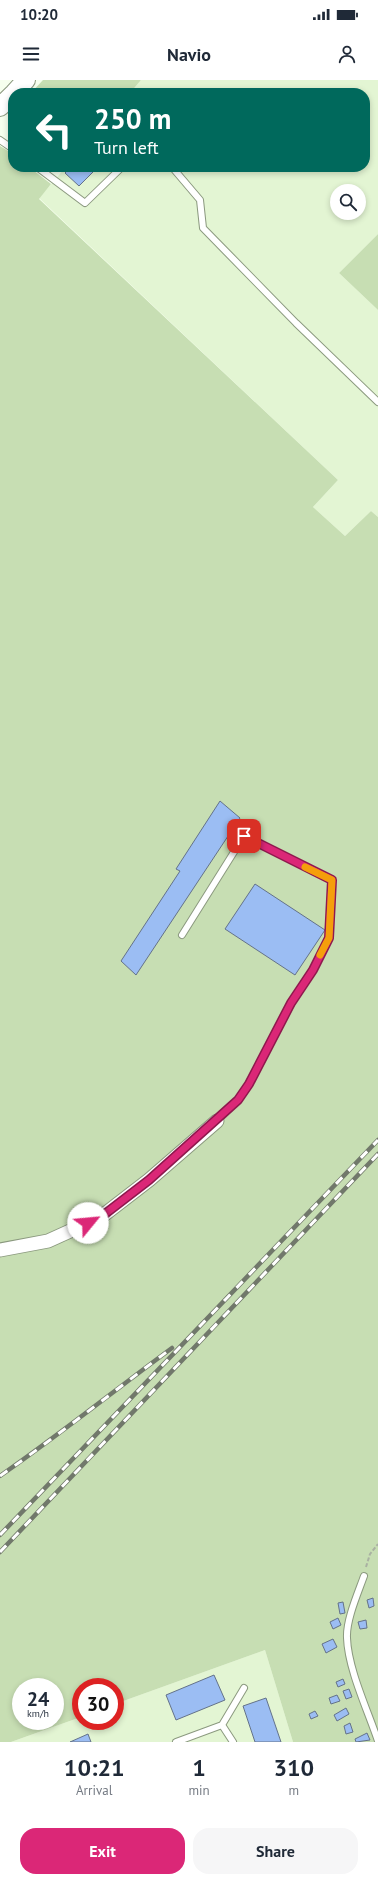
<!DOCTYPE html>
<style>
:root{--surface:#fff;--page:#f6f6f7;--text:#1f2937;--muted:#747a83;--accent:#db2777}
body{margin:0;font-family:"PT Sans",sans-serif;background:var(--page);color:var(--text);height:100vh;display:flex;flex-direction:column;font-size:15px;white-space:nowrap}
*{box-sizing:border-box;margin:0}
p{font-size:13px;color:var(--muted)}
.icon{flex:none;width:22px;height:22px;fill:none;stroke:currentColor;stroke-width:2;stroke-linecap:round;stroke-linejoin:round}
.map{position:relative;height:1662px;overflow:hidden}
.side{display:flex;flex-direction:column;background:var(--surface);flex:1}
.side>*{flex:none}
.guide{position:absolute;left:8px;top:8px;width:362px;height:84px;border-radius:16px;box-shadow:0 2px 6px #0003;background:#00695c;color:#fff;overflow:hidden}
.controls{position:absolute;left:330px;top:104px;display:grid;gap:8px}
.controls a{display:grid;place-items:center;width:36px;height:36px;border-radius:50%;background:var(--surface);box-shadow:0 2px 6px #0003;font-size:20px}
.speed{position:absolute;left:12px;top:1598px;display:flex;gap:8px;font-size:20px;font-weight:700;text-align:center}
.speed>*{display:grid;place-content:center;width:52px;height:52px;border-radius:50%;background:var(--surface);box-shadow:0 2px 6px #0003;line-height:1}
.speed small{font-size:10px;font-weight:400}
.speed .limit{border:6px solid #d22;background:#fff;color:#111}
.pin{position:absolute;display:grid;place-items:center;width:34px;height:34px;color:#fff;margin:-17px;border-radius:8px;box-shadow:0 2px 6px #0006}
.me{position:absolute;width:44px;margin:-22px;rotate:62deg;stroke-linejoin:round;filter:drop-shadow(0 0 3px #0008)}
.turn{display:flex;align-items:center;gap:14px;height:84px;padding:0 20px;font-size:18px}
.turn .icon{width:52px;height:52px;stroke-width:2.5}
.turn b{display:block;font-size:28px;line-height:34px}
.eta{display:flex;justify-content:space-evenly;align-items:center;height:68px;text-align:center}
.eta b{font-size:24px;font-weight:700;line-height:28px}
.cta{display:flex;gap:8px;margin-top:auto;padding:8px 20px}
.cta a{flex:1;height:46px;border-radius:16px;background:var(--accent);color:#fff;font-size:16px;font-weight:700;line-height:46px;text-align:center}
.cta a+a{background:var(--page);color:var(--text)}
.status{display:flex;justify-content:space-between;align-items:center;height:28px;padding:0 20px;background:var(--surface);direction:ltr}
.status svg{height:11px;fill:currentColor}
header{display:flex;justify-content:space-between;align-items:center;height:52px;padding:0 20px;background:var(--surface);font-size:18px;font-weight:700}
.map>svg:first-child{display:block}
.built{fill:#e3f5d3;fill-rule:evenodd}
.green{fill:#c7deb3;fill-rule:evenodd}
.building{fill:#9bbdf3;stroke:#647289}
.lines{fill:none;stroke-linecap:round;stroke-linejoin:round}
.lane-casing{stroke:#8b997f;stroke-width:8}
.street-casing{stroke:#8b997f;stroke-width:15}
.secondary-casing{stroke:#8b997f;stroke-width:20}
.path{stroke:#a9b1a2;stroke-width:2;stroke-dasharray:4 2;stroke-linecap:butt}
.lane{stroke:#fff;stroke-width:6}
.street{stroke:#fff;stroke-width:13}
.secondary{stroke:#fff;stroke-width:18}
.rail-casing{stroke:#71786b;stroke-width:4.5}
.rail{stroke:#fff;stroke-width:3;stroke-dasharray:9;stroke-linecap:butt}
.route-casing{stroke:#8e194d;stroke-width:10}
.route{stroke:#db2777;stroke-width:7}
.slow{stroke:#f59e0b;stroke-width:7}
</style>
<div class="status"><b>10:20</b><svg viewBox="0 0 49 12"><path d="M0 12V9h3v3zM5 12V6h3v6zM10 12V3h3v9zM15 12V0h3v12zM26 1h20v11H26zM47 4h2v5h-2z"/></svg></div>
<header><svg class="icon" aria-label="menu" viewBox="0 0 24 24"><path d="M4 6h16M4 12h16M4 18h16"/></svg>Navio<svg class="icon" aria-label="person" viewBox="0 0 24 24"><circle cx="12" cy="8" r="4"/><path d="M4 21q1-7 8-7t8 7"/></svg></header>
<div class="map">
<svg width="378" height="1662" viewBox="0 0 378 1662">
<rect width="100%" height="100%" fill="#f6ffee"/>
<path class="built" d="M141,0H378V154L339,193L378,230V437L371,431L345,456L313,427L338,400L39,118L66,87H365V13H130ZM337,111H359V133H337Z
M265,1570L293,1662H11L81,1637V1641H115V1624Z"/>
<path class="green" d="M43,0H141L130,13H31Z
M0,66L13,74V87H29L51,104L39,119L338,400L313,427L345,456L371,431L378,437V1662H293L265,1570L115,1624V1607H81V1637L11,1662H0ZM21,1607H55V1641H21Z
M378,154V230L339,193Z"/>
<path class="building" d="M71,87H98L79,106L65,93Z
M220,721L240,738L136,895L121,881L180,791L176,789Z
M255,804L325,850L295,895L225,849Z
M373,1518L374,1526L369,1528L367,1520Z
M343,1522L345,1533L340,1534L338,1523Z
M338,1538L341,1545L333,1549L330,1542Z
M366,1540L367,1548L360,1549L358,1542Z
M333,1559L337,1567L326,1573L322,1564Z
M214,1595L225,1620L176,1640L166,1615Z
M343,1599L345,1604L338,1607L336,1602Z
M349,1609L352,1617L346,1619L343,1611Z
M337,1615L340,1621L331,1624L329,1618Z
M266,1618L281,1662H255L243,1626Z
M346,1628L349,1634L337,1641L334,1635Z
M315,1631L318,1636L311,1639L309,1634Z
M350,1643L353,1652L346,1654L344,1646Z
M367,1653L370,1660L356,1662L355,1659Z
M88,1654L91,1662H70Z"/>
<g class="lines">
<defs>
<path id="lane" d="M0,60L13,69
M37,87L85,123L122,87
M172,87L200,120L203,148L296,243L378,322
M182,855L244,756L332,800L329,858L313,890L291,923L249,1004L238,1020L217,1041
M364,1496C358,1513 346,1540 347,1558C348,1589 368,1631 378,1661
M222,1645L233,1662
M176,1662L222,1645L244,1608"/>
<path id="street" d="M0,1170L48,1161L101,1137L149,1100L217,1041"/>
<path id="secondary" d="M14,13L26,0
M0,27L13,14"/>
</defs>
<use href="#lane" class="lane-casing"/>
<use href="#street" class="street-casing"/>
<use href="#secondary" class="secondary-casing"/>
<path class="path" d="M366,1487L370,1474L378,1464"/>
<use href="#lane" class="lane"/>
<use href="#street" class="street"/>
<use href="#secondary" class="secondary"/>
<defs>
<path id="rail" d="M0,1396C59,1355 115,1310 172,1268
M0,1455L378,1060
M0,1472L378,1074"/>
</defs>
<use href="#rail" class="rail-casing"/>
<use href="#rail" class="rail"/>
</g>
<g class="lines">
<defs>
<path id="route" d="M88,1143L101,1137L149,1100L238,1020L249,1004L291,923L313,890L329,858L332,800L244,756"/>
</defs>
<use href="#route" class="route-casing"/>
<use href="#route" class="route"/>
<path class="slow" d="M305,787L332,800L329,858L320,875"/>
</g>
</svg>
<div class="controls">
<a><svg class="icon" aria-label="search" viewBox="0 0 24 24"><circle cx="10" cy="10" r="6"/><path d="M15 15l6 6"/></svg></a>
</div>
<div class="speed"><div>24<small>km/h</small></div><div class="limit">30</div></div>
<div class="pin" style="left:244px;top:756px;background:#d93025"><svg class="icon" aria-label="arrive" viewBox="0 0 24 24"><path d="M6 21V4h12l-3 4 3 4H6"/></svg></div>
<svg class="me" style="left:88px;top:1143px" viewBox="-20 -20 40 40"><circle r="19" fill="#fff"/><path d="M0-13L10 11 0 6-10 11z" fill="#db2777"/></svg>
<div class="guide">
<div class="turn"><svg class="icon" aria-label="left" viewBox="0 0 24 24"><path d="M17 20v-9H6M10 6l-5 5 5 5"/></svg><div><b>250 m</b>Turn left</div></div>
</div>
</div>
<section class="side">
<div class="eta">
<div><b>10:21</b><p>Arrival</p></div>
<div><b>1</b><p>min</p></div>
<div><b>310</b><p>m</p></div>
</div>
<div class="cta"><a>Exit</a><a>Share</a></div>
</section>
